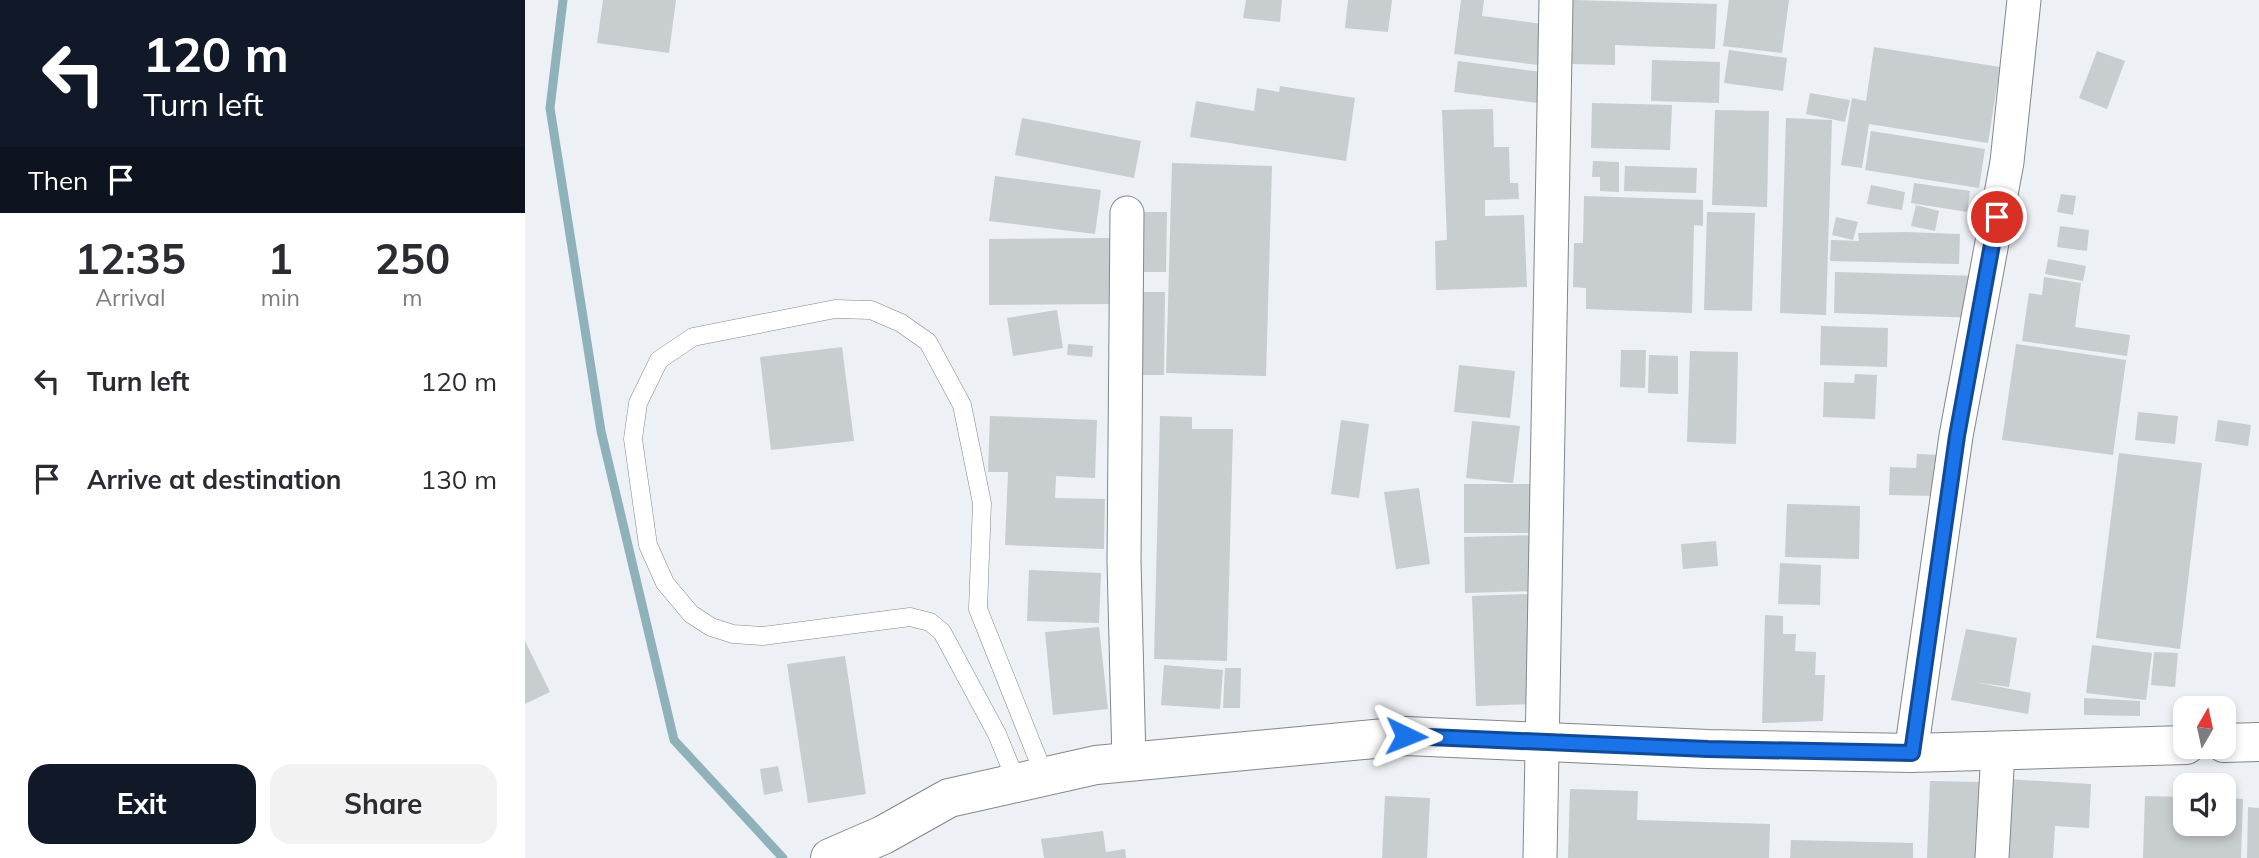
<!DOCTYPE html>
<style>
:root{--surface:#fff;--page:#f2f2f3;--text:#2b2b33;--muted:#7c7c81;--accent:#111827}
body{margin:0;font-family:Mulish,sans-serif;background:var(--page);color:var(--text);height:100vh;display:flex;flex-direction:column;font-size:26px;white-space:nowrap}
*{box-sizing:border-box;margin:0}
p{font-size:23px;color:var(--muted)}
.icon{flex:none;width:38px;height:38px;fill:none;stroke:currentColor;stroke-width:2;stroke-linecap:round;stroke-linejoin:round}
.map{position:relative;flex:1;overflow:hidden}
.side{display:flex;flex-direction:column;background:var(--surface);width:525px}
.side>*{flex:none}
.banner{background:#111827;color:#fff;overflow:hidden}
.needle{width:46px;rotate:9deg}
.fabs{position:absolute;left:1648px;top:696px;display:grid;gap:14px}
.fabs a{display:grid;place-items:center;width:63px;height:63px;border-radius:14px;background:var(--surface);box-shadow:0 4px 10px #0003;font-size:35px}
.pin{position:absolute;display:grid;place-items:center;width:60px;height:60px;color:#fff;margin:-30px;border:4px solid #fff;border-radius:50%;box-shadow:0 2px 7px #0007}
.me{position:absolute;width:77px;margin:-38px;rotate:92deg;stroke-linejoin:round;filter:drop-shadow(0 0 5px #0008)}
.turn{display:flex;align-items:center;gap:24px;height:147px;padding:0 28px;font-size:32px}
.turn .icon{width:91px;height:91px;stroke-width:2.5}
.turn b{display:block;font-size:49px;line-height:60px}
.then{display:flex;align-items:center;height:66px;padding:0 28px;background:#0003;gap:14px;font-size:26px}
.eta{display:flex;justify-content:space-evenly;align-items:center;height:119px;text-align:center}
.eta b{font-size:42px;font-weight:700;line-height:49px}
.action{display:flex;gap:14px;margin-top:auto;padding:14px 28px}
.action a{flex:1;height:80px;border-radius:21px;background:var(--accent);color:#fff;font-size:28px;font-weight:700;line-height:80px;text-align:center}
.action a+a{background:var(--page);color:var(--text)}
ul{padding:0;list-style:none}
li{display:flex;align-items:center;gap:21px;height:98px;padding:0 28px}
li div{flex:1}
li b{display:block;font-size:26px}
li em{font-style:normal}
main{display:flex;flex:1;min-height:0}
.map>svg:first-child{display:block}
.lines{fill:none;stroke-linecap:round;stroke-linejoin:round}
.stream{stroke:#8fb2ba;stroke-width:9}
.building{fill:#c8cdd0}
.lane-casing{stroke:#83868a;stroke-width:19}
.street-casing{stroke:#83868a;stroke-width:35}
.secondary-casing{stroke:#83868a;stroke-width:40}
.lane{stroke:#fff;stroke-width:18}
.street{stroke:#fff;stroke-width:33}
.secondary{stroke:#fff;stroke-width:38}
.route-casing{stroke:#114b97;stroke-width:18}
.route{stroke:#1a73e8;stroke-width:12}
</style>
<main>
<section class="side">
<div class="banner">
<div class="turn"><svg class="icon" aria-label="left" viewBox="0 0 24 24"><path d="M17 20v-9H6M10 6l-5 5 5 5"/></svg><div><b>120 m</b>Turn left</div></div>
<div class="then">Then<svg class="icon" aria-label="arrive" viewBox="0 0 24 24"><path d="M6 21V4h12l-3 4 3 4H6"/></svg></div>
</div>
<div class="eta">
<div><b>12:35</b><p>Arrival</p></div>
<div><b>1</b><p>min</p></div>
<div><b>250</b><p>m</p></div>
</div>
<ul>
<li><svg class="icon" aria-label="left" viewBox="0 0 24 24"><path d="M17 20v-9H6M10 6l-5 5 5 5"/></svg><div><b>Turn left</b></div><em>120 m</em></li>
<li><svg class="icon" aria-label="arrive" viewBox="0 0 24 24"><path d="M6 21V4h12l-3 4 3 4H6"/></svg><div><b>Arrive at destination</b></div><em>130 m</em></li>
</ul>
<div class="action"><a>Exit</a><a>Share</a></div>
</section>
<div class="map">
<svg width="1734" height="858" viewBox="0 0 1734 858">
<rect width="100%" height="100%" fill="#edf0f4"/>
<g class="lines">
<path class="stream" d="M38,0L25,108L76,431L149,740L258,858"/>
</g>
<path class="building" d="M78,0H151L144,53L72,43Z
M721,0H757L755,22L718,18Z
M823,0H867L863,32L820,28Z
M936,0H959L957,16L1018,24L1013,65L929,54Z
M1047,0L1192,4L1190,49L1090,45V65L1045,64Z
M1204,0H1264L1257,53L1198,46Z
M1349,47L1475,67L1463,143L1344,124L1337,168L1316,165L1327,98L1341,101Z
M1204,50L1262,58L1258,91L1199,83Z
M1572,51L1600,61L1582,109L1554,98Z
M1127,60L1195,62L1194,103L1126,101Z
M933,61L1016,72L1012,103L929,92Z
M755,86L830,98L821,161L665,137L671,101L729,111L732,88L754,92Z
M1285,93L1325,100L1320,122L1281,114Z
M1067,103L1147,105L1145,150L1066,148Z
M968,109L969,147H984L985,183H993L994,199L960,200V216L999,215L1002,287L911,290L910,241L922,240L917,110Z
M1190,110L1244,111L1242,207L1187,205Z
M497,118L616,141L609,178L490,155Z
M1261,118L1307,120L1301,315L1255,313Z
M1346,131L1460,149L1454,188L1340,170Z
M1068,161L1094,162V192L1075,191V177H1067Z
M647,163L747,166L741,376L641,373Z
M1100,166L1172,168L1171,193L1099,191Z
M470,176L576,190L570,234L464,221Z
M1389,183L1445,191L1442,212L1386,203Z
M1346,185L1380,192L1377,210L1342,204Z
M1536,194L1551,196L1548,215L1532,212Z
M1059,196L1178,200V226L1169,225L1167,313L1061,309V288L1048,287L1049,243H1058Z
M1391,205L1414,211L1410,231L1386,226Z
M616,212H642L641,272H616Z
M1182,212L1230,213L1227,311L1179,310Z
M1311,217L1333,222L1328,240L1307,235Z
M1535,226L1564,230L1562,251L1532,247Z
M1379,232L1435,234L1434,264L1305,261L1306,240L1334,241L1333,233Z
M588,238L589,304L464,305V239Z
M1523,259L1561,266L1558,281L1520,274Z
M1310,272L1454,276L1453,318L1309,313Z
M1519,277L1556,283L1550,327L1605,335L1602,356L1497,341L1504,293L1517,295Z
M614,292H640L639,375H613Z
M532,310L538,348L488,356L482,318Z
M1296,326L1363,328L1362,367L1295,365Z
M543,344L568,346L567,357L542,355Z
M1491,344L1601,360L1588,455L1477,440Z
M317,347L329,441L246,450L235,357Z
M1096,350H1121L1120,388L1095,387Z
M1165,351L1213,352L1211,444L1162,442Z
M1124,355L1153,356V394L1123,393Z
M934,365L990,371L985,418L929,412Z
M1330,374L1352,375L1350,419L1298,417L1299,382L1329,383Z
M1613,412L1653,416L1650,444L1610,440Z
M465,416L572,420L570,478L531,476L530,498L580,499L579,549L480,545L483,472H463Z
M635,416L667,417V429H708L702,661L629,659Z
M816,420L844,424L834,498L806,494Z
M1693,420L1726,425L1723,446L1690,441Z
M947,421L995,426L988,483L941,478Z
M1594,453L1677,463L1655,649L1571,638Z
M1392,454L1414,455L1413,496L1364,495L1365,467L1391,468Z
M939,484H1010L1011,533H939Z
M894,488L905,564L871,569L859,492Z
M1262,504L1335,506L1334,559L1260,557Z
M1013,535L1014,591L940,593L939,537Z
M1191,541L1193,566L1158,569L1156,544Z
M1255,563L1296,565L1295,605L1253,604Z
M504,570L576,573L574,623L502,621Z
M1004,594L1008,704L951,706L947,596Z
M1240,615L1258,616V634H1271L1270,651L1291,652L1290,675H1300L1298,721L1237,723Z
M574,627L583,709L528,715L520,632Z
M1441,629L1492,638L1484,687L1449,682L1506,693L1503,714L1426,700Z
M0,641L25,692L0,704Z
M1567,645L1627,653L1621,700L1561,693Z
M1629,652L1653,653L1650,687L1626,685Z
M320,656L341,794L283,803L262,664Z
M639,665L698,670L695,709L636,705Z
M700,668H716L715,708H698Z
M1559,698L1615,701V716L1559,715Z
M253,766L258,791L239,795L235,769Z
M1480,779L1566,784L1564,828L1530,826L1528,858H1476Z
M1405,781L1454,782L1451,858H1402Z
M1045,789L1113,791L1112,820L1245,824L1244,858H1043Z
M860,796L905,798L902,858H857Z
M1620,796L1661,797V824H1699V798L1718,799L1716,858H1618Z
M1723,807L1734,808V858H1722Z
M578,831L581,852L600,849L601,858H519L516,839Z
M1266,840L1388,843V858H1265Z"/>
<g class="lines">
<defs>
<path id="lane" d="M492,783L472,734L417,632L405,622L385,617L237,636L208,634L186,627L166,614L140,583L123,545L108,439L113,403L134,360L168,337L310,309L346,310L376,323L403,342L437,405L457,503L453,609L520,777"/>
<path id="street" d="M602,213L599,561L604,762
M1386,753L1431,436L1482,162L1499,0
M1015,858L1031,0
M1467,858L1473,751"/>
<path id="secondary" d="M1699,743L1734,742
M305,858L358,835L424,798L571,765L881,736L1183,749L1386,753L1661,745"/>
</defs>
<use href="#lane" class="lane-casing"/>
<use href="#street" class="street-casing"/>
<use href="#secondary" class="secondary-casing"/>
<use href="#lane" class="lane"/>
<use href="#street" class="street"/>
<use href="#secondary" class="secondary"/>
</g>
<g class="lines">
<defs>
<path id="route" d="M881,736L1183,749L1387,753L1432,436L1472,217"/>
</defs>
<use href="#route" class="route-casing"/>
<use href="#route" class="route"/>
</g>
</svg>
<div class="fabs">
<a><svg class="needle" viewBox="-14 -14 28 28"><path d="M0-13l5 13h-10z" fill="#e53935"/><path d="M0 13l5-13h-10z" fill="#7c7c81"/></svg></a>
<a><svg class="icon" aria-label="sound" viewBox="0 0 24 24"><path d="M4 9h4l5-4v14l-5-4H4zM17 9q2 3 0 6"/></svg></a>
</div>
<div class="pin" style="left:1472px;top:217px;background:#d93025"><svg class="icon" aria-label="arrive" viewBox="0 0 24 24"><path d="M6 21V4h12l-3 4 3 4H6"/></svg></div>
<svg class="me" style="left:881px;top:736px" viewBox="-20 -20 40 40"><path d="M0-17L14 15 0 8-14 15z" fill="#1a73e8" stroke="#fff" stroke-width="4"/></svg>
</div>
</main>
